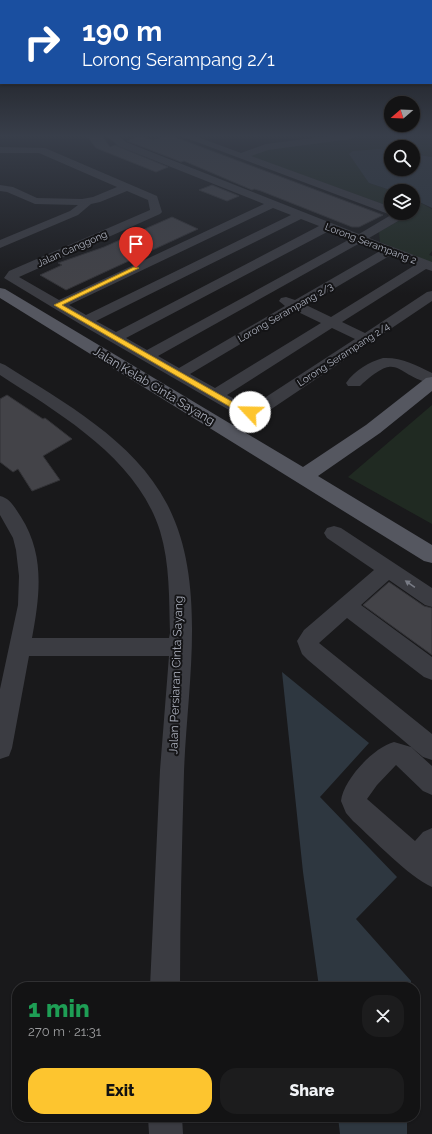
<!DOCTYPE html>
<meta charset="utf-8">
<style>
:root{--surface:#131314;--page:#1c1c1d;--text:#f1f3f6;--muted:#9d9ea0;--line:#323234;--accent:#fdc52f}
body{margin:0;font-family:Raleway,sans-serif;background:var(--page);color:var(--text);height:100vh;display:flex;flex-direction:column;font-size:15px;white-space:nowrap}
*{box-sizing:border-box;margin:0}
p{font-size:13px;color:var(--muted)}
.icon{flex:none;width:22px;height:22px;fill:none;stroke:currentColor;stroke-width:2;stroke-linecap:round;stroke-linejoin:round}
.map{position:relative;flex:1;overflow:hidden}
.panel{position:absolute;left:12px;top:982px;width:408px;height:140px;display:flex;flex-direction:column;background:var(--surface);border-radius:16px;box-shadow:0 1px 3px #0004,0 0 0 1px var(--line)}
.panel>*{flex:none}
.banner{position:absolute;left:0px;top:0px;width:432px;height:84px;box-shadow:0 1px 3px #0004,0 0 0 1px var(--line);background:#1a4fa0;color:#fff;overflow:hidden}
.needle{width:26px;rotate:251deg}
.tools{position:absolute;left:384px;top:96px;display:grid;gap:8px}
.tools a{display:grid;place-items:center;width:36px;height:36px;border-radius:50%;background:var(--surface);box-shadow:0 1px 3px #0004,0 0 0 1px var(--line);font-size:20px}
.pin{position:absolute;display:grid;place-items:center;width:34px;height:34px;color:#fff;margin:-41px -17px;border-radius:50% 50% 50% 0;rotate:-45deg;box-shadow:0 0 4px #0007}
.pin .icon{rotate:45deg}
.me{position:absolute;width:44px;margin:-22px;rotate:294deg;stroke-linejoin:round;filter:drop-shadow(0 0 3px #0008)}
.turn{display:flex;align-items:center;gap:14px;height:84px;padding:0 16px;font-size:18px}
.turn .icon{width:52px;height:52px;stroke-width:2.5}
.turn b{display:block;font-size:28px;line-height:34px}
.round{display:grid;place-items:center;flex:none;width:42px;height:42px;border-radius:16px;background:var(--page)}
.overview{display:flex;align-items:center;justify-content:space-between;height:68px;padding:0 16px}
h1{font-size:24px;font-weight:800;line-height:30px;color:#1e9e55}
.button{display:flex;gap:8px;margin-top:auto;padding:8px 16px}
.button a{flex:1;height:46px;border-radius:16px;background:var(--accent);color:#111;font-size:16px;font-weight:800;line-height:46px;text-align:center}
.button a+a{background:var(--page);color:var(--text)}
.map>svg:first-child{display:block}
.green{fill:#202a22}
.water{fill:#2e3740}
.building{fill:#434348;stroke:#333337}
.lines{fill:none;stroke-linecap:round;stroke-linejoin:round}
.minor{fill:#3b3c42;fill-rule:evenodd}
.major{fill:#555760;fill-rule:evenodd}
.oneway{fill:#787b85}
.route{fill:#fdc52f;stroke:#a4801f}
.labels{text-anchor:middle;stroke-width:4;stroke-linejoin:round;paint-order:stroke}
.far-street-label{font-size:10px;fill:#aaaebb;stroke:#141416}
.street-label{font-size:12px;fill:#aaaebb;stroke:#141416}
</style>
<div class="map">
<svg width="432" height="1134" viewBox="0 0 432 1134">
<rect width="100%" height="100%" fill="#19191b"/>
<path class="green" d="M367,136H432V157L413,154V147H391V151L380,149L369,183L393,191H391V207L249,156L265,149Z
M413,199L432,209V251L429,255L432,256V264L380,242L379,232L404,218L402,213H413Z
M432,405V524L348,477Z"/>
<path class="water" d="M380,149L391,151V169H413V154L432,157V208L413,199V191H393L369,183L349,154L353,151Z
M282,672L369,743L320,797L397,877L356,919L411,981V987H319L303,872Z
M338,1117H407V1134H340Z"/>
<path class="building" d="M87,136H102L110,147L115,145L168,167L156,172L96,148Z
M139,136L153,140L166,136H172L383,215L359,227H352L261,191L254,189L252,190L184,161L181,162L127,141Z
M212,185L239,196L227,201L199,190Z
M172,217L198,229L66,290L40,275L62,265L58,263L104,247Z
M7,395L43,419L45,418L72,439L43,456L60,480L32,491L18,469L13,472L0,462V399Z
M389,582L424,606L432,608V655L363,605Z"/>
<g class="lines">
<path class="minor" d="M107,136H118L126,142L359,234L391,215L181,136H195L241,153L266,144L328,136H356L351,139L268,150L251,156L391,207V213H402L400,220L369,238L432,262V271L426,269L342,322L365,333L427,292L432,291V301L264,414L250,417L236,414L80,324L4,278L9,271L150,210L148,200L127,191L100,202L91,204L78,215L0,248V240L70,211L78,205L35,204L7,192L0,191V185L13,187L37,198L82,199L93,197L117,187L39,153H0V147L45,148L157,196L162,212L160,214L19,277L59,300L264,204L118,146ZM273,208L291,215L86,315L69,305ZM301,219L319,226L116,332L96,321ZM329,231L350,239L147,350L126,338ZM360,243L380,251L295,300L286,297L281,298L279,301L285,306L179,368L158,356ZM391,255L415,265L331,317L306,305ZM296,311L321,323L215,388L190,374ZM332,328L355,339L252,406H248L227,395Z
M383,358C401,357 416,365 432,373V384C392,374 400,350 360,386H348L346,383C355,370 369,362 383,358Z
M0,363L5,365C63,402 134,440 167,504C208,582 187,687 184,772C182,843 180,915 180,987H150L160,770L169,656H29L12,748L9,756L0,759V689L18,605L19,576L16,550L13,538L0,515V496C10,498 15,508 21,517C45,555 40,595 32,638H169L170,633C169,599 170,564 160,531C137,458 60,414 0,375Z
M334,526L341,528L432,588V607L425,605L389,580L361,605L432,657V680L424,677L347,618L319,643L432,734V760L423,757L308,660L302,654L297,641L304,630L374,570L327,538L324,533L327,528Z
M394,742L411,747L432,766V795L423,791L396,765L377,785L367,799L415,841L423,832L432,828V887C409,877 373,839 353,821L346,813L341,801C343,780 374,747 394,742Z
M148,1117H182L183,1134H149Z"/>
<path class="major" d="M0,288L5,289L303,467L366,425L426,378L432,377V391L380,433L318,476L432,545V563L424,561L0,298Z"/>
</g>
<defs><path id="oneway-solid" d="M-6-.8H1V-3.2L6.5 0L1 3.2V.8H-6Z"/></defs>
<use class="oneway" href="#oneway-solid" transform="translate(410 584) rotate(-145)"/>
<linearGradient id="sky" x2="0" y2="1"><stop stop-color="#0e0e0f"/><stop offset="0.46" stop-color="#383e4a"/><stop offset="1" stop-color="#383e4a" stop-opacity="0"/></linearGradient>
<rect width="432" height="295" fill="url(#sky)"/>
<path class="route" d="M134,267L139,268L62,305L245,409L252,411V414L239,412L54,305Z"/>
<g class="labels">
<g class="far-street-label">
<text transform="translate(371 243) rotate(21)" y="4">Lorong Serampang 2</text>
<text transform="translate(72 248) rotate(-24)" y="4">Jalan Canggong</text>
<text transform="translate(285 312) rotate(-30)" y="4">Lorong Serampang 2/3</text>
<text transform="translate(343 354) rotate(-33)" y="4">Lorong Serampang 2/4</text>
</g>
<g class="street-label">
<text transform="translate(154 386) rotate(31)" y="4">Jalan Kelab Cinta Sayang</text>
<text transform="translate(176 675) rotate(-88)" y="4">Jalan Persiaran Cinta Sayang</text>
</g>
</g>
</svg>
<div class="tools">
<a><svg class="needle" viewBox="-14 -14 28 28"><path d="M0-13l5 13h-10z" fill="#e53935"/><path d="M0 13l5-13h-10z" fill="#9d9ea0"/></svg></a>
<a><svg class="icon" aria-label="search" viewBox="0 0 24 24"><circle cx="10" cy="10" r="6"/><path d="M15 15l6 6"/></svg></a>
<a><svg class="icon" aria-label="layers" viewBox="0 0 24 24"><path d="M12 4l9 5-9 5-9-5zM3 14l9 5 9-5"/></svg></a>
</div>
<div class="pin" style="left:136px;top:268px;background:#d93025"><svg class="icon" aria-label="arrive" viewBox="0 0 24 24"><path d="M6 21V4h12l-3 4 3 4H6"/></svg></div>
<svg class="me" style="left:250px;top:412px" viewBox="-20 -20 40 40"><circle r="19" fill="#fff"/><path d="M0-13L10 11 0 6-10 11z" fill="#fdc52f"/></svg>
<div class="banner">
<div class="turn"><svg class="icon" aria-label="right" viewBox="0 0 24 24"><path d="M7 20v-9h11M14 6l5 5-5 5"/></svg><div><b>190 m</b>Lorong Serampang 2/1</div></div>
</div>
<section class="panel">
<div class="overview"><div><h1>1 min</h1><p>270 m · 21:31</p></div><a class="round"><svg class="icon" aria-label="close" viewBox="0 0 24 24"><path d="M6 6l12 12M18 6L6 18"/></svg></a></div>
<div class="button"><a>Exit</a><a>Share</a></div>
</section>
</div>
